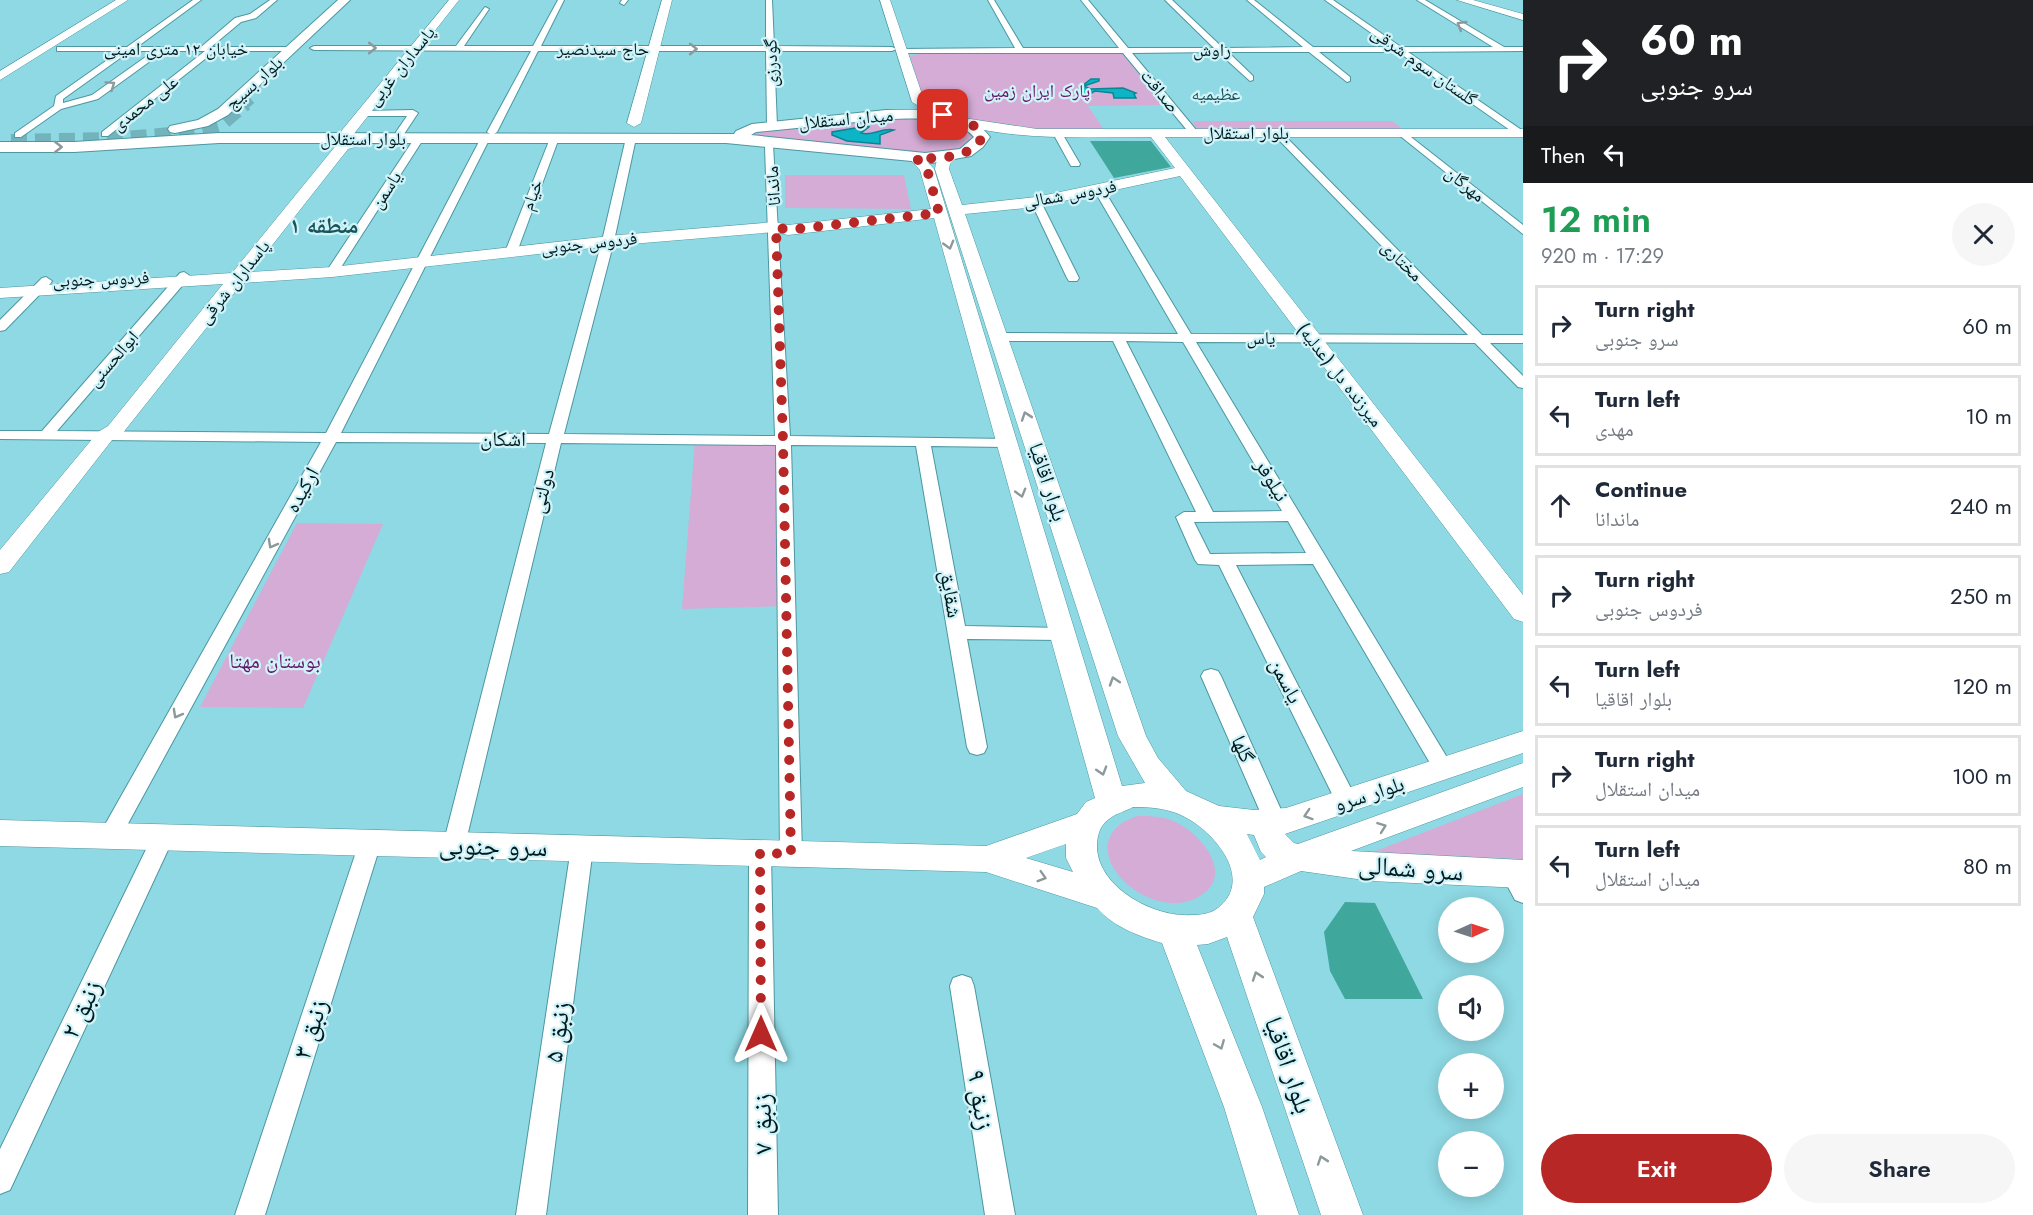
<!DOCTYPE html>
<meta charset="utf-8">
<style>
:root{--surface:#fff;--page:#f6f6f7;--text:#1f2937;--muted:#747a83;--line:#e0e1e3;--accent:#b72726}
body{margin:0;font-family:Jost,"Noto Naskh Arabic",sans-serif;background:var(--page);color:var(--text);height:100vh;display:flex;flex-direction:column;font-size:22px;white-space:nowrap}
*{box-sizing:border-box;margin:0}
p{font-size:20px;color:var(--muted)}
.icon{flex:none;width:33px;height:33px;fill:none;stroke:currentColor;stroke-width:2;stroke-linecap:round;stroke-linejoin:round}
.map{position:relative;flex:1;overflow:hidden}
.details{display:flex;flex-direction:column;background:var(--surface);width:510px}
.details>*{flex:none}
.hud{background:#202124;color:#fff;overflow:hidden}
.needle{width:39px;rotate:87deg}
.fabs{position:absolute;left:1438px;top:897px;display:grid;gap:12px}
.fabs a{display:grid;place-items:center;width:66px;height:66px;border-radius:50%;background:var(--surface);box-shadow:0 3px 15px #0003;font-size:30px}
.pin{position:absolute;display:grid;place-items:center;width:51px;height:51px;color:#fff;margin:-26px;border-radius:12px;box-shadow:0 3px 9px #0006}
.me{position:absolute;width:66px;margin:-33px;rotate:0deg;stroke-linejoin:round;filter:drop-shadow(0 0 4px #0008)}
.turn{display:flex;align-items:center;gap:21px;height:126px;padding:0 18px;font-size:27px}
.turn .icon{width:78px;height:78px;stroke-width:2.5}
.turn b{display:block;font-size:42px;line-height:51px}
.then{display:flex;align-items:center;height:57px;padding:0 18px;background:#0003;gap:12px;font-size:22px}
.round{display:grid;place-items:center;flex:none;width:63px;height:63px;border-radius:32px;background:var(--page)}
.head{display:flex;align-items:center;justify-content:space-between;height:102px;padding:0 18px}
h1{font-size:36px;font-weight:600;line-height:45px;color:#1e9e55}
.cta{display:flex;gap:12px;margin-top:auto;padding:12px 18px}
.cta a{flex:1;height:69px;border-radius:36px;background:var(--accent);color:#fff;font-size:24px;font-weight:600;line-height:69px;text-align:center}
.cta a+a{background:var(--page);color:var(--text)}
ul{padding:0;list-style:none}
li{display:flex;align-items:center;gap:18px;height:81px;margin:0 12px 9px;padding:0 6px;border:3px solid var(--line);border-radius:0px}
li div{flex:1}
li b{display:block;font-size:22px}
li em{font-style:normal}
main{display:flex;flex:1;min-height:0}
.map>svg:first-child{display:block}
.green{fill:#d5acd5}
.water{fill:#0db4c5;stroke:#098693;stroke-width:1.5}
.building{fill:#40a79d}
.lines{fill:none;stroke-linecap:round;stroke-linejoin:round}
.primary-tunnel-far1{stroke:#72b3bc;stroke-width:13;stroke-dasharray:13 6;stroke-linecap:butt}
.primary-tunnel{stroke:#72b3bc;stroke-width:16;stroke-dasharray:16 8;stroke-linecap:butt}
.street-casing{stroke:#4c97a1;stroke-width:2}
.secondary-casing{stroke:#4c97a1;stroke-width:1}
.primary-casing{stroke:#4c97a1;stroke-width:2}
.street{fill:#fff;fill-rule:evenodd}
.secondary{fill:#fff;fill-rule:evenodd}
.primary{fill:#fff;fill-rule:evenodd}
.oneway{stroke:#8c989a}
.route{stroke:#b72726;stroke-width:10;stroke-dasharray:0 18}
.labels{text-anchor:middle;stroke-width:4.5;stroke-linejoin:round;paint-order:stroke}
.far-street-label{font-size:18px;fill:#001a1e;stroke:#cff3f8}
.far-park-label{font-size:18px;fill:#67176a;stroke:#cff3f8}
.far-neighbourhood-label{font-size:18px;fill:#18545b;stroke:#cff3f8}
.street-label{font-size:21px;fill:#001a1e;stroke:#cff3f8}
.park-label{font-size:21px;fill:#67176a;stroke:#cff3f8}
.far-district-label{font-size:22px;font-weight:bold;fill:#18545b;stroke:#cff3f8}
.near-street-label{font-size:26px;fill:#001a1e;stroke:#cff3f8}
</style>
<main>
<div class="map">
<svg width="1523" height="1215" viewBox="0 0 1523 1215">
<rect width="100%" height="100%" fill="#8ed9e4"/>
<path class="green" d="M1121,52L1164,105L1088,106L1105,131C1080,131 1055,132 1031,131C1011,130 935,115 924,100C915,88 914,70 910,56L923,53Z
M921,117L960,123L976,137L961,149L927,155L750,137L748,132Z
M1192,121H1392L1403,129L1202,130L1197,129Z
M785,175H904L911,209L785,208Z
M695,440L783,441L786,606L682,609Z
M297,523L383,524L303,708L200,707Z
M1523,794V859L1368,854Z
M1137,816C1150,816 1162,816 1173,821C1200,832 1236,874 1200,896C1148,928 1062,842 1137,816Z"/>
<path class="water" d="M1091,79H1099V81L1084,86L1090,89L1123,88L1136,93L1134,94L1136,98H1114L1113,93L1095,91L1088,95H1080L1078,89Z
M867,126L869,127L861,133C872,137 882,127 894,130L880,135V144L847,141L832,135V132Z"/>
<path class="building" d="M1090,141H1151L1171,167L1114,178Z
M1345,902L1375,903L1423,999H1345L1330,971L1324,932Z"/>
<g class="lines">
<path class="primary-tunnel-far1" d="M243,104L250,98"/>
<path class="primary-tunnel" d="M11,142L113,140L183,134L220,124L245,103"/>
<defs>
<path id="street" d="M193,0H201L137,47H201L235,18L250,14L270,0H277L256,18L241,22L211,47H291L295,49L291,51H215L108,136H102V132L205,51H164L98,99L61,109L21,137H15V133L54,106L56,96L120,51H57V47H127ZM130,51H154L92,95L63,103V99Z
M558,0H564L541,46H766V0H772L774,46L892,47L896,49L892,51H774L777,126L772,129L767,126L766,51H538L497,132L492,135L487,132L531,51L314,50L310,48L314,46H456L485,7L489,9L464,46H533Z
M622,0H628L624,5L620,3Z
M988,0H994L1023,48H1119L1081,0H1088L1128,48H1214L1165,0H1172L1223,48L1303,47L1247,0H1254L1313,47H1391L1325,0H1333L1401,47H1493L1417,0H1425L1504,47H1523V51L1408,52L1523,131V135H1517L1398,52H1319L1350,77V81L1347,82L1309,52H1228L1253,76V80L1250,81L1218,52L1132,53L1197,131V135H1191L1123,53H901L897,51L901,49L1015,48Z
M363,111L413,110L418,113L404,134L401,135L396,132L407,116H360V112Z
M1402,130L1523,225V234L1399,135V131Z
M1057,135H1063L1080,164L1079,166H1071L1055,137Z
M1278,135H1284L1482,335H1523V343H1490L1523,376V388L1518,387L1475,343L1196,342L1454,769L1451,775L1444,777L1437,775L1313,564L1236,565L1358,802L1355,808L1347,811L1339,808L1219,565L1198,564L1195,560L1176,517L1184,512H1196L1113,341H999L992,337L999,333L1178,334L1094,190L1099,187L1104,190L1191,334L1468,335L1278,139ZM1126,341L1183,342L1282,511L1213,512ZM1288,521L1306,553L1210,554L1194,522Z
M416,136L424,138L336,275H328L326,272Z
M482,136L490,138L341,433L549,434L602,241L626,138L631,135L636,138L614,241L564,434L775,436L765,147L773,145L790,436L1011,439L1014,442L1006,447L931,446L965,626L1061,628L1068,630L1070,634L1068,638L1061,640L967,639L987,747L984,753L977,755L970,753L967,747L916,446L791,445L802,854L799,861L791,863L783,861L780,854L776,445L561,443L465,845L462,852L454,854L446,852L443,845L546,443L336,442L118,842L110,845L102,842L99,836L102,830L321,442L0,439V431H42L180,273L184,272L190,276L188,279L57,431L326,433Z
M551,136L559,138L517,252L515,254H507L505,252Z
M1036,199L1041,202L1079,278L1077,281H1069L1067,278L1031,202Z
M46,277L52,281L50,284L5,330L0,331V320L42,278Z
M1211,669L1218,671L1221,676L1287,823L1284,829L1276,832L1268,829L1265,823L1201,676L1204,671Z
M163,828L171,831L174,837L10,1190L0,1194V1149L155,831Z
M370,834L378,836L381,843L265,1215H235L359,843L362,836Z
M582,839L590,841L593,848L546,1215H516L571,848L574,841Z
M760,844L768,846L771,853L778,1215H748L749,853L752,846Z
M1512,864L1520,867L1523,872V903L1515,900L1501,874L1504,867Z
M962,975L971,978L974,986L1015,1215H985L950,986L953,978Z"/>
<path id="secondary" d="M116,0H128L0,80V71Z
M449,0H459L353,135H343L341,132L343,129Z
M662,0H672L641,123L634,127L627,123Z
M880,0H890L924,100L948,112L949,115L948,118H938L912,102Z
M1457,0H1473L1523,14V20Z
M970,119L1037,129H1523V137H1165L1523,595V622L1514,619L1180,176L1036,207L965,214L1146,736L1158,758L1186,791L1219,806L1254,810L1286,808L1523,731V753L1285,834L1294,843L1298,844L1523,763V787L1351,851L1523,860V888L1371,881L1301,871L1264,887V894L1253,917L1363,1215H1321L1227,937L1208,944L1197,945L1262,1107L1299,1215H1257L1224,1107L1162,943C1138,936 1114,927 1097,908L986,872L0,846V820L986,846L1077,814L1086,802L1095,798L934,218L788,235L775,232L619,245L332,277L242,283L122,434L112,440L9,572L0,574V550L98,432L108,426L223,284L0,298V288L232,273L338,143L369,135L374,136L376,139L374,142L348,149L251,272L332,267L619,235L775,222L788,225L931,209L920,170L909,158L916,154L921,155L934,169L1122,786L1145,783L1118,736L935,169L936,163L945,154H955L957,157L950,164L949,169L962,205L1036,197L1175,168L1151,137C1089,137 1026,141 965,126L963,123L965,120ZM1133,807C1150,807 1167,808 1183,816C1214,831 1255,879 1218,908C1210,914 1201,915 1192,915C1155,918 1098,888 1097,847C1097,837 1099,826 1109,819C1115,814 1126,811 1133,807ZM1247,834L1254,835L1261,852L1266,857L1260,860ZM1066,844V858L1073,872L1026,858Z"/>
<path id="primary" d="M338,0H350L228,115L208,126L175,133L170,132L168,129L170,126L198,120L218,109Z
M886,110C921,110 967,106 990,137L983,147L971,156L932,163L726,143H219L74,152H0V142H74L219,133L734,134L736,131L752,124ZM886,119C915,119 953,114 974,137L960,149L925,153L751,135L756,132Z"/>
</defs>
<use href="#street" class="street-casing"/>
<use href="#secondary" class="secondary-casing"/>
<use href="#primary" class="primary-casing"/>
<use href="#street" class="street"/>
<use href="#secondary" class="secondary"/>
<use href="#primary" class="primary"/>
</g>
<defs><path id="oneway-chevron" d="M-2-3.5L2.5 0L-2 3.5" fill="none" stroke-width="1.6" stroke-linecap="round" stroke-linejoin="round" transform="scale(1.5)"/></defs>
<g class="oneway">
<use href="#oneway-chevron" transform="translate(1461 25) rotate(-149)"/>
<use href="#oneway-chevron" transform="translate(372 48)"/>
<use href="#oneway-chevron" transform="translate(693 49)"/>
<use href="#oneway-chevron" transform="translate(111 85) rotate(-35)"/>
<use href="#oneway-chevron" transform="translate(58 147)"/>
<use href="#oneway-chevron" transform="translate(949 245) rotate(74)"/>
<use href="#oneway-chevron" transform="translate(1026 416) rotate(-109)"/>
<use href="#oneway-chevron" transform="translate(1021 493) rotate(74)"/>
<use href="#oneway-chevron" transform="translate(272 544) rotate(119)"/>
<use href="#oneway-chevron" transform="translate(1114 681) rotate(-108)"/>
<use href="#oneway-chevron" transform="translate(177 714) rotate(119)"/>
<use href="#oneway-chevron" transform="translate(1102 771) rotate(73)"/>
<use href="#oneway-chevron" transform="translate(1308 815) rotate(162)"/>
<use href="#oneway-chevron" transform="translate(1382 827) rotate(-20)"/>
<use href="#oneway-chevron" transform="translate(1042 877) rotate(17)"/>
<use href="#oneway-chevron" transform="translate(1257 976) rotate(-109)"/>
<use href="#oneway-chevron" transform="translate(1220 1045) rotate(68)"/>
<use href="#oneway-chevron" transform="translate(1322 1160) rotate(-109)"/>
</g>
<g class="lines">
<path class="route" d="M761,1034L760,853L791,854L783,441L776,227L788,230L939,213L927,169L916,158C936,159 972,159 982,137C976,121 958,119 943,115"/>
</g>
<g class="labels">
<g class="far-street-label">
<text x="176" y="55">خیابان ۱۲ متری امینی</text>
<text x="603" y="55">حاج سیدنصیر</text>
<text x="1212" y="56">راوش</text>
<text transform="translate(771 63) rotate(-91)" y="6">گودرزی</text>
<text transform="translate(401 66) rotate(-51)" y="6">پاسداران غربی</text>
<text transform="translate(1424 66) rotate(35)" y="6">گلستان سوم شرقی</text>
<text transform="translate(254 83) rotate(-42)" y="6">بلوار بسیج</text>
<text transform="translate(1160 91) rotate(51)" y="6">صداقت</text>
<text transform="translate(145 103) rotate(-38)" y="6">علی محمدی</text>
<text transform="translate(846 119) rotate(-5)" y="6">میدان استقلال</text>
<text x="1246" y="139">بلوار استقلال</text>
<text x="363" y="145">بلوار استقلال</text>
<text transform="translate(1465 184) rotate(39)" y="6">مهرگان</text>
<text transform="translate(773 186) rotate(-94)" y="6">ماندانا</text>
<text transform="translate(386 190) rotate(-57)" y="6">یاسمن</text>
<text transform="translate(1070 194) rotate(-10)" y="6">فردوس شمالی</text>
<text transform="translate(532 195) rotate(-69)" y="6">خیام</text>
<text transform="translate(589 243) rotate(-6)" y="6">فردوس جنوبی</text>
<text transform="translate(1402 261) rotate(45)" y="6">مختاری</text>
<text transform="translate(101 279) rotate(-2)" y="6">فردوس جنوبی</text>
<text transform="translate(234 282) rotate(-51)" y="6">پاسداران شرقی</text>
<text x="1261" y="344">یاس</text>
<text transform="translate(113 359) rotate(-49)" y="6">ابوالحسنی</text>
<text transform="translate(1340 375) rotate(52)" y="6">میرزنده دل (عدلیه)</text>
</g>
<g class="far-park-label">
<text x="1037" y="97">پارک ایران زمین</text>
</g>
<g class="far-neighbourhood-label">
<text x="1216" y="100">عظیمیه</text>
</g>
<g class="street-label">
<text x="503" y="446">اشکان</text>
<text transform="translate(1272 480) rotate(59)" y="7">نیلوفر</text>
<text transform="translate(1048 482) rotate(72)" y="7">بلوار اقاقیا</text>
<text transform="translate(302 490) rotate(-61)" y="7">ارکیده</text>
<text transform="translate(542 491) rotate(-76)" y="7">دولتی</text>
<text transform="translate(951 594) rotate(80)" y="7">شقایق</text>
<text transform="translate(1286 681) rotate(63)" y="7">یاسمن</text>
<text transform="translate(1243 749) rotate(66)" y="7">گلها</text>
<text transform="translate(1369 794) rotate(-18)" y="7">بلوار سرو</text>
</g>
<g class="park-label">
<text x="275" y="668">بوستان مهتا</text>
</g>
<g class="far-district-label">
<text x="324" y="233">منطقه ۱</text>
</g>
<g class="near-street-label">
<text transform="translate(493 846) rotate(1)" y="9">سرو جنوبی</text>
<text transform="translate(1411 868) rotate(4)" y="9">سرو شمالی</text>
<text transform="translate(81 1009) rotate(-65)" y="9">زنبق ۲</text>
<text transform="translate(310 1029) rotate(-72)" y="9">زنبق ۳</text>
<text transform="translate(557 1032) rotate(-82)" y="9">زنبق ۵</text>
<text transform="translate(1289 1065) rotate(71)" y="9">بلوار اقاقیا</text>
<text transform="translate(981 1100) rotate(81)" y="9">زنبق ۹</text>
<text transform="translate(762 1124) rotate(-91)" y="9">زنبق ۷</text>
</g>
</g>
</svg>
<div class="fabs">
<a><svg class="needle" viewBox="-14 -14 28 28"><path d="M0-13l5 13h-10z" fill="#e53935"/><path d="M0 13l5-13h-10z" fill="#747a83"/></svg></a>
<a><svg class="icon" aria-label="sound" viewBox="0 0 24 24"><path d="M4 9h4l5-4v14l-5-4H4zM17 9q2 3 0 6"/></svg></a>
<a>+</a>
<a>−</a>
</div>
<div class="pin" style="left:943px;top:115px;background:#d93025"><svg class="icon" aria-label="arrive" viewBox="0 0 24 24"><path d="M6 21V4h12l-3 4 3 4H6"/></svg></div>
<svg class="me" style="left:761px;top:1034px" viewBox="-20 -20 40 40"><path d="M0-17L14 15 0 8-14 15z" fill="#b72726" stroke="#fff" stroke-width="4"/></svg>
</div>
<section class="details">
<div class="hud">
<div class="turn"><svg class="icon" aria-label="right" viewBox="0 0 24 24"><path d="M7 20v-9h11M14 6l5 5-5 5"/></svg><div><b>60 m</b>سرو جنوبی</div></div>
<div class="then">Then<svg class="icon" aria-label="left" viewBox="0 0 24 24"><path d="M17 20v-9H6M10 6l-5 5 5 5"/></svg></div>
</div>
<div class="head"><div><h1>12 min</h1><p>920 m · 17:29</p></div><a class="round"><svg class="icon" aria-label="close" viewBox="0 0 24 24"><path d="M6 6l12 12M18 6L6 18"/></svg></a></div>
<ul>
<li><svg class="icon" aria-label="right" viewBox="0 0 24 24"><path d="M7 20v-9h11M14 6l5 5-5 5"/></svg><div><b>Turn right</b><p>سرو جنوبی</p></div><em>60 m</em></li>
<li><svg class="icon" aria-label="left" viewBox="0 0 24 24"><path d="M17 20v-9H6M10 6l-5 5 5 5"/></svg><div><b>Turn left</b><p>مهدی</p></div><em>10 m</em></li>
<li><svg class="icon" aria-label="ahead" viewBox="0 0 24 24"><path d="M12 20V5M6 11l6-6 6 6"/></svg><div><b>Continue</b><p>ماندانا</p></div><em>240 m</em></li>
<li><svg class="icon" aria-label="right" viewBox="0 0 24 24"><path d="M7 20v-9h11M14 6l5 5-5 5"/></svg><div><b>Turn right</b><p>فردوس جنوبی</p></div><em>250 m</em></li>
<li><svg class="icon" aria-label="left" viewBox="0 0 24 24"><path d="M17 20v-9H6M10 6l-5 5 5 5"/></svg><div><b>Turn left</b><p>بلوار اقاقیا</p></div><em>120 m</em></li>
<li><svg class="icon" aria-label="right" viewBox="0 0 24 24"><path d="M7 20v-9h11M14 6l5 5-5 5"/></svg><div><b>Turn right</b><p>میدان استقلال</p></div><em>100 m</em></li>
<li><svg class="icon" aria-label="left" viewBox="0 0 24 24"><path d="M17 20v-9H6M10 6l-5 5 5 5"/></svg><div><b>Turn left</b><p>میدان استقلال</p></div><em>80 m</em></li>
</ul>
<div class="cta"><a>Exit</a><a>Share</a></div>
</section>
</main>
